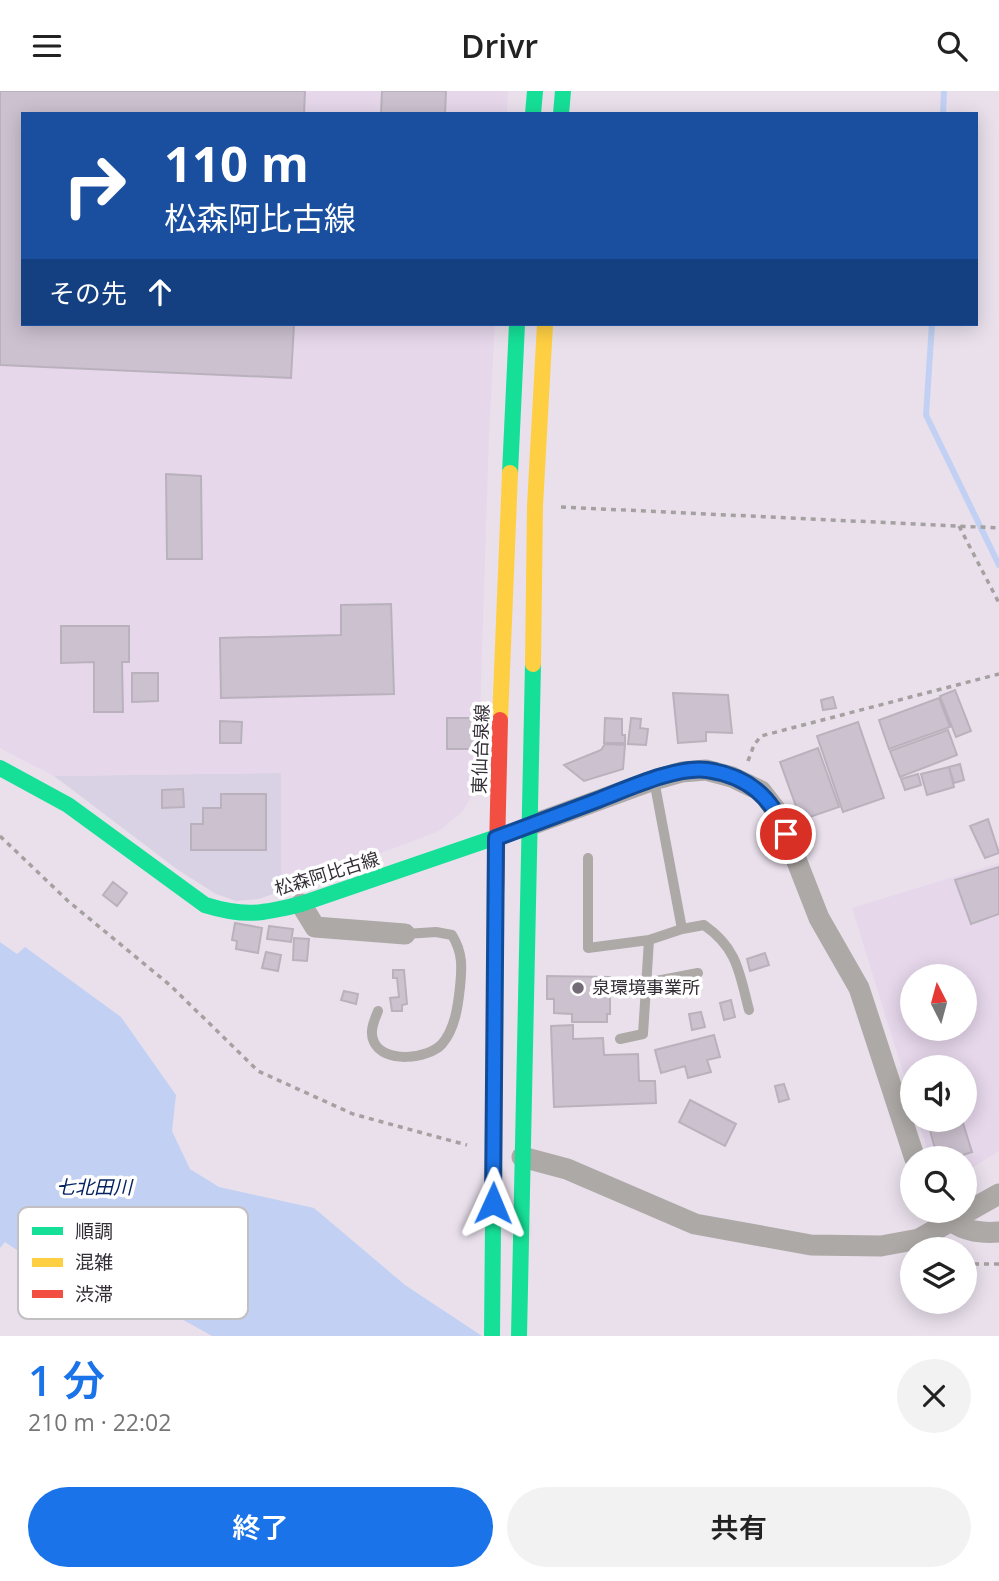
<!DOCTYPE html>
<html lang="ja">
<meta charset="utf-8">
<style>
:root{--surface:#fff;--page:#f2f2f2;--text:#222;--muted:#767676;--accent:#1a73e8}
body{margin:0;font-family:"Open Sans","Noto Sans JP",sans-serif;background:var(--page);color:var(--text);height:100vh;display:flex;flex-direction:column;font-size:26px;white-space:nowrap}
*{box-sizing:border-box;margin:0}
p{font-size:23px;color:var(--muted)}
.icon{flex:none;width:38px;height:38px;fill:none;stroke:currentColor;stroke-width:2;stroke-linecap:round;stroke-linejoin:round}
.map{position:relative;height:1245px;overflow:hidden}
.sheet{display:flex;flex-direction:column;background:var(--surface);flex:1}
.sheet>*{flex:none}
.hud{position:absolute;left:21px;top:21px;width:957px;height:214px;border-radius:0px;box-shadow:0 4px 18px #0003;background:#1a4fa0;color:#fff;overflow:hidden}
.needle{width:46px;rotate:354deg}
.tools{position:absolute;left:900px;top:873px;display:grid;gap:14px}
.tools a{display:grid;place-items:center;width:77px;height:77px;border-radius:50%;background:var(--surface);box-shadow:0 4px 18px #0003;font-size:35px}
.pin{position:absolute;display:grid;place-items:center;width:60px;height:60px;color:#fff;margin:-30px;border:4px solid #fff;border-radius:50%;box-shadow:0 2px 7px #0007}
.me{position:absolute;width:77px;margin:-38px;rotate:1deg;stroke-linejoin:round;filter:drop-shadow(0 0 5px #0008)}
.turn{display:flex;align-items:center;gap:24px;height:147px;padding:0 28px;font-size:32px}
.turn .icon{width:91px;height:91px;stroke-width:2.5}
.turn b{display:block;font-size:49px;line-height:60px}
.then{display:flex;align-items:center;height:66px;padding:0 28px;background:#0003;gap:14px;font-size:26px}
.round{display:grid;place-items:center;flex:none;width:74px;height:74px;border-radius:37px;background:var(--page)}
.overview{display:flex;align-items:center;justify-content:space-between;height:119px;padding:0 28px}
h1{font-size:42px;font-weight:600;line-height:52px;color:var(--accent)}
.button{display:flex;gap:14px;margin-top:auto;padding:14px 28px}
.button a{flex:1;height:80px;border-radius:42px;background:var(--accent);color:#fff;font-size:28px;font-weight:600;line-height:80px;text-align:center}
.button a+a{background:var(--page);color:var(--text)}
header{display:flex;justify-content:space-between;align-items:center;height:91px;padding:0 28px;background:var(--surface);font-size:32px;font-weight:600}
.map>svg:first-child{display:block}
.commercial{fill:#d9d2e4}
.built{fill:#e6d7eb;fill-rule:evenodd}
.water{fill:#c2d1f3}
.lines{fill:none;stroke-linecap:round;stroke-linejoin:round}
.stream{stroke:#c2d1f3;stroke-width:6}
.building{fill:#ccc1cf;stroke:#b9b2bc;stroke-width:2}
.path{stroke:#a5a1a0;stroke-width:3.5;stroke-dasharray:5 5;stroke-linecap:butt}
.lane{stroke:#ada9a6;stroke-width:10}
.street{stroke:#ada9a6;stroke-width:21}
.fast{stroke:#16e098;stroke-width:16}
.slow{stroke:#ffcf43;stroke-width:16}
.jam{stroke:#f24e42;stroke-width:16}
.route-casing{stroke:#114b97;stroke-width:18}
.route{stroke:#1a73e8;stroke-width:12}
.poi-dot{fill:#736c76;stroke:#fff;stroke-width:2.5}
.labels{text-anchor:middle;stroke-width:7;stroke-linejoin:round;paint-order:stroke}
.street-label{font-size:18px;fill:#342e36;stroke:#fff}
.poi-label{font-size:18px;fill:#342e36;stroke:#fff;text-anchor:start}
.water-label{font-size:19px;font-style:italic;fill:#052360;stroke:#fff}
.key{fill:#fff;stroke:#c2c0c3;stroke-width:2}
.key-label{font-size:19px;fill:#342e36}
</style>
<header><svg class="icon" aria-label="menu" viewBox="0 0 24 24"><path d="M4 6h16M4 12h16M4 18h16"/></svg>Drivr<svg class="icon" aria-label="search" viewBox="0 0 24 24"><circle cx="10" cy="10" r="6"/><path d="M15 15l6 6"/></svg></header>
<div class="map">
<svg width="999" height="1245" viewBox="0 0 999 1245">
<rect width="100%" height="100%" fill="#e9e0ec"/>
<path class="commercial" d="M281,682V800L259,808L236,810L216,803L178,779L54,685Z"/>
<path class="built" d="M0,0H508L507,23H23V233H495L489,343L478,686L475,700L462,721L439,740L281,800V682L54,685L0,657Z
M999,772V1060L964,1082V1068L930,1067L918,1029H964V976H912V1010L852,817ZM912,886H964V938H912Z"/>
<path class="water" d="M0,851L17,863L25,856L121,926L176,1004L172,1040L190,1078L219,1096L314,1117L405,1194L482,1245H212L128,1198L91,1196L54,1184L5,1151L0,1157Z"/>
<g class="lines">
<path class="stream" d="M943,23L944,0
M932,233L926,324L999,474"/>
</g>
<path class="building" d="M0,0H305L304,23H23V233H294L291,287L0,274Z
M382,0H446L445,23H381Z
M166,383L201,385L202,468H167Z
M391,513L394,603L221,607L220,547L341,544V514Z
M61,535H129V571H122L123,621H94V571L61,572Z
M132,582H158V610L132,611Z
M955,599L971,640L956,646L940,605Z
M673,602L728,604L732,642L706,641V650L678,652Z
M833,606L836,617L823,619L821,609Z
M939,607L950,636L889,658L879,629Z
M447,627H475V658H447Z
M605,627L622,628V644H625V652H604Z
M631,627L641,628L640,637L648,638L646,654L628,653Z
M220,630L242,631L241,652H220Z
M858,631L884,707L843,721L817,645Z
M948,639L957,664L900,686L890,660Z
M605,653L625,654L623,678L584,690L564,674L601,659Z
M818,657L839,716L801,729L780,671Z
M960,673L964,689L954,692L949,676Z
M949,676L954,696L927,704L921,683Z
M918,683L921,694L905,699L901,688Z
M183,698L184,716L162,717V699Z
M221,703H266V759H191V733H203V717H221Z
M988,728L999,762L985,767L970,735Z
M999,776V823L971,833L955,789Z
M113,791L127,802L117,815L103,804Z
M235,832L262,837L258,862L236,858L237,850L232,849Z
M269,835L293,838L291,851L267,848Z
M294,847L309,848L307,870L293,869Z
M266,861L281,864L278,880L262,877Z
M765,862L769,874L750,880L747,868Z
M393,879H404L407,913L402,914V920H392L390,907L399,906L397,887H393Z
M547,885L610,886V923H607V931H572V923L554,922V908H547Z
M344,900L358,903L356,913L341,909Z
M731,909L735,926L724,929L720,912Z
M701,921L705,936L692,939L689,923Z
M573,934V948L603,947L604,964L638,963L639,990H655L656,1012L554,1016L551,935Z
M714,944L720,966L707,969L711,981L688,987L685,975L661,982L655,959Z
M784,993L789,1008L779,1011L775,995Z
M690,1009L736,1033L725,1055L679,1031Z
M927,1029H962L972,1061L950,1068H938Z"/>
<g class="lines">
<path class="path" d="M561,416L999,437
M959,435L999,512
M748,670L754,654L761,645L999,583
M0,745L68,810L171,895L258,980L353,1023L467,1054
M964,1173H999"/>
<path class="lane" d="M588,767V857L649,849L682,838L654,689
M682,838L704,834C738,858 739,881 749,919
M646,892L698,882
M378,920C374,930 369,941 374,951C384,973 428,968 442,953C455,938 458,915 460,896C462,876 463,862 452,844L436,841L405,843
M620,948L643,943L649,849"/>
<path class="street" d="M531,734L654,689L682,681L706,679L732,686L761,700L778,722L819,827L859,897L915,1068
M301,813L315,836L405,843
M522,1066L567,1078L695,1133L811,1154L881,1155L919,1148L999,1103
M941,1120C955,1138 976,1143 999,1141"/>
<path class="fast" d="M533,23L535,0
M561,23L563,0
M510,382L517,233
M0,677L68,714L205,814C244,826 262,823 301,813L514,740
M492,1245L496,802
M519,1245L533,573"/>
<path class="slow" d="M533,573L535,415L545,233
M500,629L510,382"/>
<path class="jam" d="M496,802L500,629"/>
</g>
<g class="lines">
<defs>
<path id="route" d="M493,1112L496,747C530,734 564,722 598,709C627,698 676,675 707,679C748,685 772,706 786,743"/>
</defs>
<use href="#route" class="route-casing"/>
<use href="#route" class="route"/>
</g>
<circle class="poi-dot" cx="578" cy="897" r="7"/>
<g class="labels">
<g class="street-label">
<text transform="translate(481 658) rotate(-88)" y="6">東仙台泉線</text>
<text transform="translate(327 783) rotate(-17)" y="6">松森阿比古線</text>
</g>
<g class="poi-label">
<text x="592" y="903">泉環境事業所</text>
</g>
<g class="water-label">
<text x="94" y="1103">七北田川</text>
</g>
</g>
<rect x="18" y="1116" width="230" height="112" rx="10" class="key"/>
<rect x="32" y="1136" width="31" height="8" fill="#16e098"/>
<rect x="32" y="1167" width="31" height="9" fill="#ffcf43"/>
<rect x="32" y="1199" width="31" height="8" fill="#f24e42"/>
<g class="key-label">
<text x="75" y="1147">順調</text>
<text x="75" y="1178">混雑</text>
<text x="75" y="1210">渋滞</text>
</g>
</svg>
<div class="tools">
<a><svg class="needle" viewBox="-14 -14 28 28"><path d="M0-13l5 13h-10z" fill="#e53935"/><path d="M0 13l5-13h-10z" fill="#767676"/></svg></a>
<a><svg class="icon" aria-label="sound" viewBox="0 0 24 24"><path d="M4 9h4l5-4v14l-5-4H4zM17 9q2 3 0 6"/></svg></a>
<a><svg class="icon" aria-label="search" viewBox="0 0 24 24"><circle cx="10" cy="10" r="6"/><path d="M15 15l6 6"/></svg></a>
<a><svg class="icon" aria-label="layers" viewBox="0 0 24 24"><path d="M12 4l9 5-9 5-9-5zM3 14l9 5 9-5"/></svg></a>
</div>
<div class="pin" style="left:786px;top:743px;background:#d93025"><svg class="icon" aria-label="arrive" viewBox="0 0 24 24"><path d="M6 21V4h12l-3 4 3 4H6"/></svg></div>
<svg class="me" style="left:493px;top:1112px" viewBox="-20 -20 40 40"><path d="M0-17L14 15 0 8-14 15z" fill="#1a73e8" stroke="#fff" stroke-width="4"/></svg>
<div class="hud">
<div class="turn"><svg class="icon" aria-label="right" viewBox="0 0 24 24"><path d="M7 20v-9h11M14 6l5 5-5 5"/></svg><div><b>110 m</b>松森阿比古線</div></div>
<div class="then">その先<svg class="icon" aria-label="ahead" viewBox="0 0 24 24"><path d="M12 20V5M6 11l6-6 6 6"/></svg></div>
</div>
</div>
<section class="sheet">
<div class="overview"><div><h1>1 分</h1><p>210 m · 22:02</p></div><a class="round"><svg class="icon" aria-label="close" viewBox="0 0 24 24"><path d="M6 6l12 12M18 6L6 18"/></svg></a></div>
<div class="button"><a>終了</a><a>共有</a></div>
</section>
